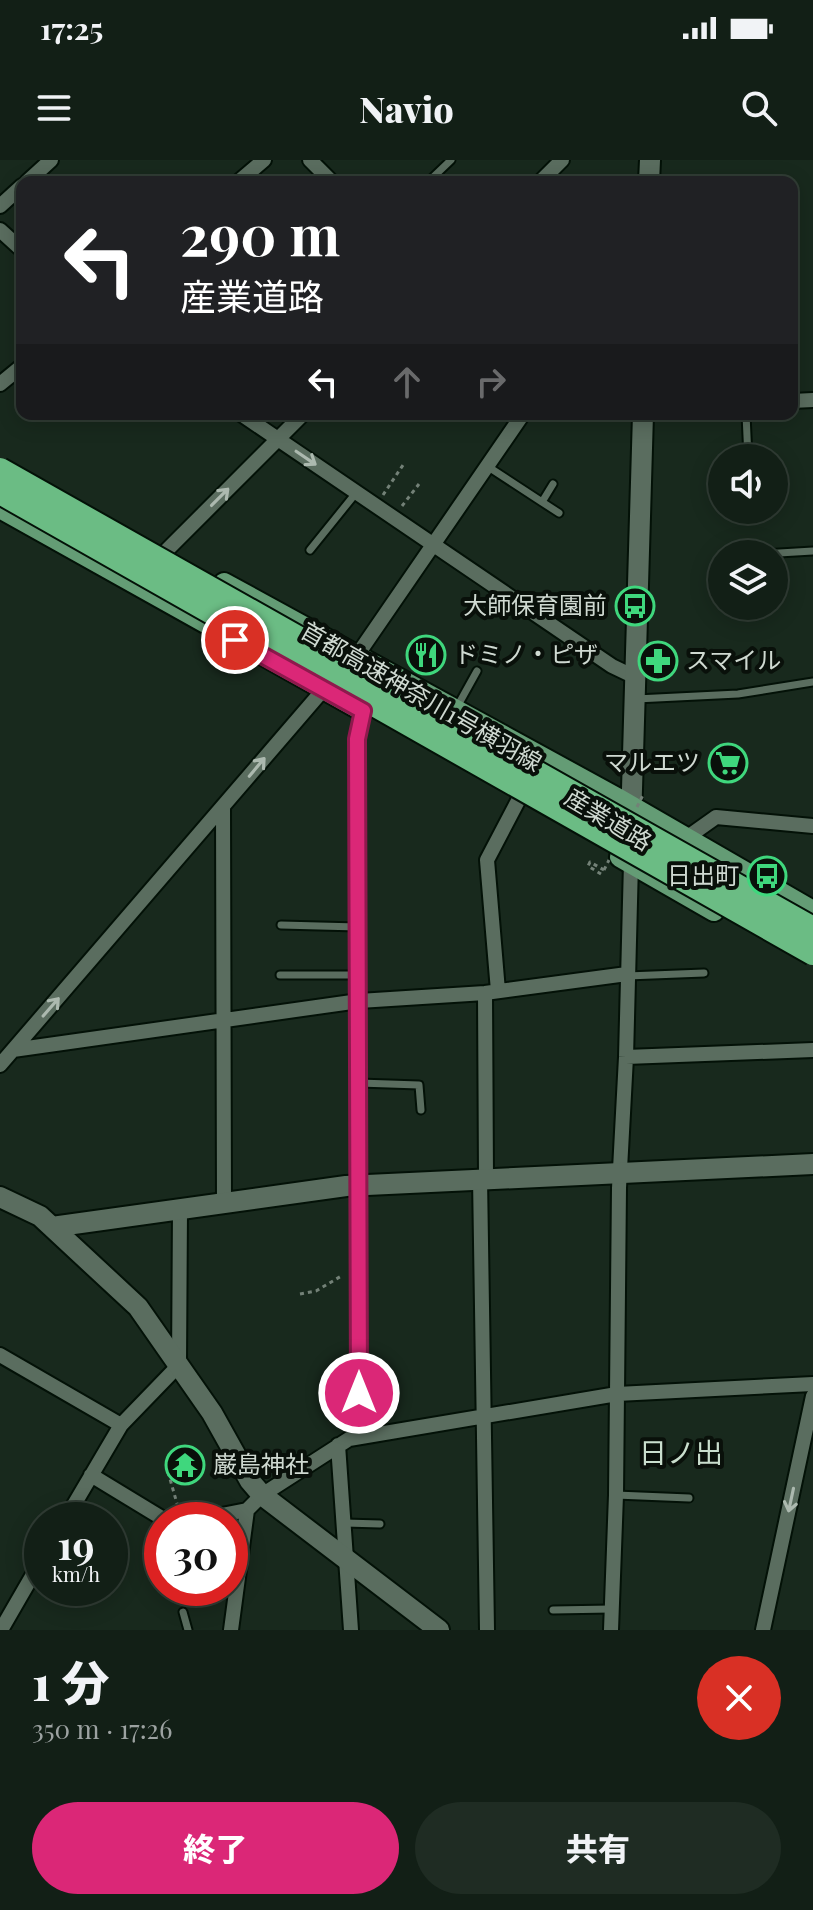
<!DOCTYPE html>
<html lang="ja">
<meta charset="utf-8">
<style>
:root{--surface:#121f16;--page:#1f2c23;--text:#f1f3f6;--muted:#9ca2a1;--line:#313d35;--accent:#db2777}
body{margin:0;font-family:"Playfair Display","Noto Sans JP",serif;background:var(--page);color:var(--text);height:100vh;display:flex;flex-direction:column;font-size:30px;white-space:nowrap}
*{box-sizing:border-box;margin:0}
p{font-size:26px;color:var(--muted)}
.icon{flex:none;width:44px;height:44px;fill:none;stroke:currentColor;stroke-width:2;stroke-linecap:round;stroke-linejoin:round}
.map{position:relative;height:1470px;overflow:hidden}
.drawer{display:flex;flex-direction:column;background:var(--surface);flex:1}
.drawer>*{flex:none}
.hud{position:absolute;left:16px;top:16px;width:782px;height:244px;border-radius:16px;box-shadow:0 4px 20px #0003,0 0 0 2px var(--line);background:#202124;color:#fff;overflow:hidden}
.fabs{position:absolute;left:708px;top:284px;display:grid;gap:16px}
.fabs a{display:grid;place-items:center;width:80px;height:80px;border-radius:50%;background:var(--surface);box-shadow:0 4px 20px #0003,0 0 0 2px var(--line);font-size:40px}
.speed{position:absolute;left:24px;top:1342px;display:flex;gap:16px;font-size:40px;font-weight:700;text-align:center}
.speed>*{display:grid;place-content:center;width:104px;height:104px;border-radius:50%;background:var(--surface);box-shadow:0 4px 20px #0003,0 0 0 2px var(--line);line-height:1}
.speed small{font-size:20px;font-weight:400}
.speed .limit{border:12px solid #d22;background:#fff;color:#111}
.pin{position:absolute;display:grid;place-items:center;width:68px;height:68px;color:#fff;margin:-34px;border:4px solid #fff;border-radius:50%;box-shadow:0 2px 8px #0007}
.me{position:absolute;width:88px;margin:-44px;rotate:0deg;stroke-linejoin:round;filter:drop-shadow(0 0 6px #0008)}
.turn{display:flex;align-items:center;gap:28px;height:168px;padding:0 32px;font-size:36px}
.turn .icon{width:104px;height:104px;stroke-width:2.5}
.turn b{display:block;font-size:56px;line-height:68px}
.lanes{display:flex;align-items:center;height:76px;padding:0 32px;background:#0003;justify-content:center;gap:40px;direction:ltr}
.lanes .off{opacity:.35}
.round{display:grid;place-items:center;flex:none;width:84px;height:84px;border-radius:42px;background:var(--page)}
.headline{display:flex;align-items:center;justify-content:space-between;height:136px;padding:0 32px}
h1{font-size:48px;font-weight:800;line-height:60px}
.action{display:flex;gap:16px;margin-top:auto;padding:16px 32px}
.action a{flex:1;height:92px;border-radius:48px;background:var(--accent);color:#fff;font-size:32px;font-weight:800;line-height:92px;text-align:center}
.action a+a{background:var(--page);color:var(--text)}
.status{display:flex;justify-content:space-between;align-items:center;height:56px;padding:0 40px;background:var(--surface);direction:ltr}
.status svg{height:22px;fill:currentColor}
header{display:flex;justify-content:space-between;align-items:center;height:104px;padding:0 32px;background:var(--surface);font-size:36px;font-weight:800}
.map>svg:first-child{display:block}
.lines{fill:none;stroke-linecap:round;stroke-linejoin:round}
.lane-casing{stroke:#031107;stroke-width:11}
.street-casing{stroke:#031107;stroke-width:18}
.secondary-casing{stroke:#031107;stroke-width:24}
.primary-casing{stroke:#031107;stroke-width:24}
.path{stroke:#738177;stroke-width:3;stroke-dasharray:4 4;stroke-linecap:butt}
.lane{stroke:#5a6d5f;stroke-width:7}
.street{stroke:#5a6d5f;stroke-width:14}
.secondary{stroke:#5a6d5f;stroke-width:20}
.primary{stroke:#649c75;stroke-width:20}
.highway-bridge-casing{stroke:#031107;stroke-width:28;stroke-linecap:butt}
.path-bridge{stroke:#738177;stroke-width:3;stroke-dasharray:4 4;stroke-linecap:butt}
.highway-bridge{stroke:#6bbc84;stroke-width:24}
.oneway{stroke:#acb9af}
.route-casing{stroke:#8e194d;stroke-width:20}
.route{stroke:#db2777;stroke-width:14}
.labels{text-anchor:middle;stroke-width:8;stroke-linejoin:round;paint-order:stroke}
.poi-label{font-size:24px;fill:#cfd9d1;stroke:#09100a;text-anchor:end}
.street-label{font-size:24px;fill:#cfd9d1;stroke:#09100a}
.quarter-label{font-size:28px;fill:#c9decd;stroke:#09100a}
</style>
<div class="status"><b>17:25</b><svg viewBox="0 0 49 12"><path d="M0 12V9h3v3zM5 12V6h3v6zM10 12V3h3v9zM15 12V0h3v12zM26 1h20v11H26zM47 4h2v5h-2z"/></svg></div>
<header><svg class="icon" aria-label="menu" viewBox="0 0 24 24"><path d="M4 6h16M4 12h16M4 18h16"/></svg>Navio<svg class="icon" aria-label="search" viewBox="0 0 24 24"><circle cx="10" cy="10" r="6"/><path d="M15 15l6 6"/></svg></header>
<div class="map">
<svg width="813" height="1470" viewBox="0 0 813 1470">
<rect width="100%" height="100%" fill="#18291d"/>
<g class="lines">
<defs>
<path id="lane" d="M428,22L451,0
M746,254L748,298
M487,306L542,342L553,324
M542,342L559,353
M310,390L356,333
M760,394L813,391
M636,539L738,534L813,522
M457,547L477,511
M281,765L358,767
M280,815H357
M627,816L704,813
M359,923L419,925L421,950
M616,1335L689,1338
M345,1363L380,1364
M553,1450L611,1449
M183,1452L188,1470"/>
<path id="street" d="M310,0L332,22
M27,22L51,0
M238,22L264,0
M540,22L562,0
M0,46L22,26
M0,70L22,90
M0,224L22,206
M792,241L813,240
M241,254L612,506L637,518
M165,392L303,254
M358,494L523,254
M223,647L224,1044
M685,679L716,657L813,666
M498,831L487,700L520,637
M485,833L486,1018
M13,890L359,841L485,833L627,814
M626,897L813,890
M0,905L323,530
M480,1018L487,1470
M0,1195L121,1265
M359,1277L357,579L363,551
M338,1285L351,1470
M91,1315L165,1360
M65,1360L121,1265L179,1205L180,1050
M196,1360L247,1350
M1,1470L42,1399
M231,1470L247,1350L262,1335L349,1279L617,1234L813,1224
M611,1470L616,1335L619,1028L626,897L631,703
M763,1470L813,1236"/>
<path id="secondary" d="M649,22L650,0
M631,663L643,254
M0,1037L40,1056L138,1147L212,1253L250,1321L262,1335L439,1470
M52,1067L346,1026L813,1004"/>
<path id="primary" d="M0,348L363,551
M224,423L617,638L813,751
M620,697L714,751"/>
</defs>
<use href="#lane" class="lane-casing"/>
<use href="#street" class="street-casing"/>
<use href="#secondary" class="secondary-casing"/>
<use href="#primary" class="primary-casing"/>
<path class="path" d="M383,335L405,302
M402,346L419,324
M601,714L588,706L590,702L604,710
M300,1134L316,1131L343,1115
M168,1312L180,1354"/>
<use href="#lane" class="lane"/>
<use href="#street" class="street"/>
<use href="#secondary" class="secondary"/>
<use href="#primary" class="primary"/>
<defs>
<path id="highway-bridge" d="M0,310L813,769
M0,332L813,793"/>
</defs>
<use href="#highway-bridge" class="highway-bridge-casing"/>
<path class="path-bridge" d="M637,647L643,635
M604,710L609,700"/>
<use href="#highway-bridge" class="highway-bridge"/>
</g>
<defs><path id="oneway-shaft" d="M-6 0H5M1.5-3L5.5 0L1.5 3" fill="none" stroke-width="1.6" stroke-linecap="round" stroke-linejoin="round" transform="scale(2)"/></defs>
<g class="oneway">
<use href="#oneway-shaft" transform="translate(306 298) rotate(34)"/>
<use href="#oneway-shaft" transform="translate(220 337) rotate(-45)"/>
<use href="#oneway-shaft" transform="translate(257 607) rotate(-50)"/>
<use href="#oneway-shaft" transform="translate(51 847) rotate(-49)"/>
<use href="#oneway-shaft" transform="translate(791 1340) rotate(102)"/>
</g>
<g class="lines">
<defs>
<path id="route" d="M235,480L363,551L357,579L359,1233"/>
</defs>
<use href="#route" class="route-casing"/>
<use href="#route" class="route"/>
</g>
<defs>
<symbol id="bus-ring" viewBox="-11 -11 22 22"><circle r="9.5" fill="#09100a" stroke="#3fd77d" stroke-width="1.5"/><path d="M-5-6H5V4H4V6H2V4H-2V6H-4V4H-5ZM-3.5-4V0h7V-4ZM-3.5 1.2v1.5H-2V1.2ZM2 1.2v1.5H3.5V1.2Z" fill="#3fd77d"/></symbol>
<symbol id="restaurant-ring" viewBox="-11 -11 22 22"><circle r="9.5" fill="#09100a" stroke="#3fd77d" stroke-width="1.5"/><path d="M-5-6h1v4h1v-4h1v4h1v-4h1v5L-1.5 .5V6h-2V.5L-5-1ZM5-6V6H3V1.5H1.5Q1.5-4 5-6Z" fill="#3fd77d"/></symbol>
<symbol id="pharmacy-ring" viewBox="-11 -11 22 22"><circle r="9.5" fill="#09100a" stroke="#3fd77d" stroke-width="1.5"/><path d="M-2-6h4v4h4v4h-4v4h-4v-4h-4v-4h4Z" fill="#3fd77d"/></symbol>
<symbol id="supermarket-ring" viewBox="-11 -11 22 22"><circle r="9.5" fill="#09100a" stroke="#3fd77d" stroke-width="1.5"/><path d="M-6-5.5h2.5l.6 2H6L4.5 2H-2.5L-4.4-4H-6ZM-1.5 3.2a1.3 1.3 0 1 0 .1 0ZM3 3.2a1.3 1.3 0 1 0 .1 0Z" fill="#3fd77d"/></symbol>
<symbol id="temple-ring" viewBox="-11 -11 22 22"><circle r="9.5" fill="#09100a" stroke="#3fd77d" stroke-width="1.5"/><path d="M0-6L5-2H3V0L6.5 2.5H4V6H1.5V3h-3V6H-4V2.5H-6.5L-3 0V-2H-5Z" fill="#3fd77d"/></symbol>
</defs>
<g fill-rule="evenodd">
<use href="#bus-ring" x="613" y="424" width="44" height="44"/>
<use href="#restaurant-ring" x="404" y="473" width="44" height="44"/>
<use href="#pharmacy-ring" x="636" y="479" width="44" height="44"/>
<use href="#supermarket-ring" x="706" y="581" width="44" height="44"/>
<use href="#bus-ring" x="745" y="694" width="44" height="44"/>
<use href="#temple-ring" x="163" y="1283" width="44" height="44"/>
</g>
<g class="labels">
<g class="poi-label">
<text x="607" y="454">大師保育園前</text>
<text x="454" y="503" text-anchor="start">ドミノ・ピザ</text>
<text x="686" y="509" text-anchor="start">スマイル</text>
<text x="700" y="611">マルエツ</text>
<text x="739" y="724">日出町</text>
<text x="213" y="1313" text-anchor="start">巌島神社</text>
</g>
<g class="street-label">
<text transform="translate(421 537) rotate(30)" y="8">首都高速神奈川1号横羽線</text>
<text transform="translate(608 660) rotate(31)" y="8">産業道路</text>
</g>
<g class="quarter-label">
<text x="681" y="1303">日ノ出</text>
</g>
</g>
</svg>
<div class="fabs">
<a><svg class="icon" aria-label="sound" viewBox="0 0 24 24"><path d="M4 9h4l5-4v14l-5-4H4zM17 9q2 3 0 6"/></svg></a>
<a><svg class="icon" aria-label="layers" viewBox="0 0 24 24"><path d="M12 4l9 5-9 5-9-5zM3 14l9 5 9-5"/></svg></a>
</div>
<div class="speed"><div>19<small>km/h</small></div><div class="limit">30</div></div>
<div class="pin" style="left:235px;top:480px;background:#d93025"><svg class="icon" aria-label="arrive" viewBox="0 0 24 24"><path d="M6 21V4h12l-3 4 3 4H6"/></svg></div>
<svg class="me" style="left:359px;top:1233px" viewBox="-20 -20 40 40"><circle r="17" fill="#db2777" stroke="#fff" stroke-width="3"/><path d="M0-11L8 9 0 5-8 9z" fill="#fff"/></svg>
<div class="hud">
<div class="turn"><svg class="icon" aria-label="left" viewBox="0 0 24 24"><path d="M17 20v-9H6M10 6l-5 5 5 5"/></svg><div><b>290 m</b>産業道路</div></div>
<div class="lanes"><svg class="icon" aria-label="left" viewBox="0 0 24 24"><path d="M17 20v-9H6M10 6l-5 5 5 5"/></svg><svg class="icon off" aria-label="ahead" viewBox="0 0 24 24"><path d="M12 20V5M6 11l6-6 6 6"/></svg><svg class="icon off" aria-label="right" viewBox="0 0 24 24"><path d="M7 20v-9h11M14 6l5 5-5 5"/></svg></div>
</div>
</div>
<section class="drawer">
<div class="headline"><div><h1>1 分</h1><p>350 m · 17:26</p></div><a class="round" style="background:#d93025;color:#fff"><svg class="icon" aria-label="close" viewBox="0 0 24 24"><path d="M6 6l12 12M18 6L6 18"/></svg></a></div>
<div class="action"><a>終了</a><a>共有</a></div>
</section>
